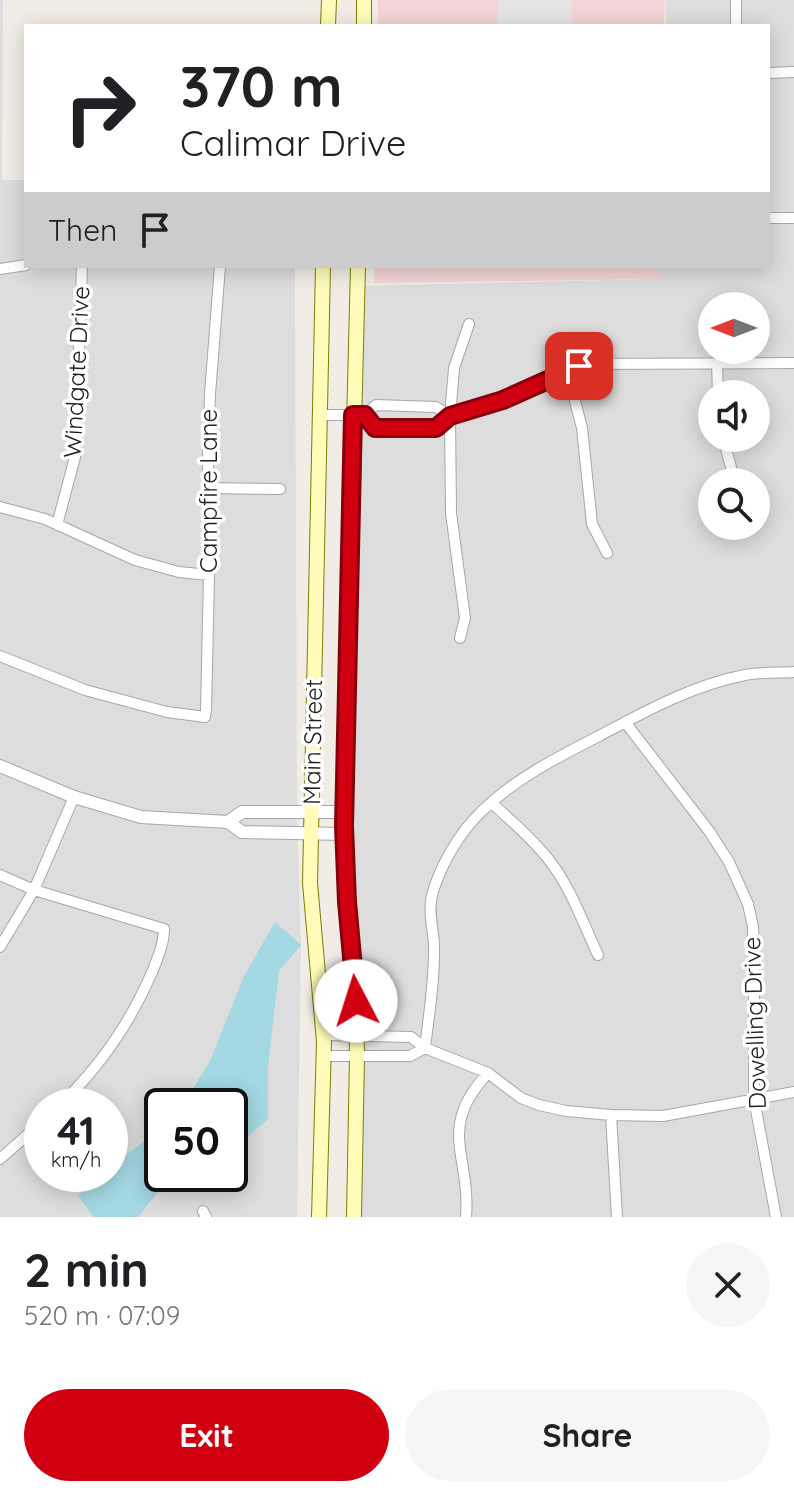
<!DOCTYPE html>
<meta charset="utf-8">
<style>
:root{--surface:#fff;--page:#f6f6f6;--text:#202124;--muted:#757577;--accent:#d10010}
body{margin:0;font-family:Quicksand,sans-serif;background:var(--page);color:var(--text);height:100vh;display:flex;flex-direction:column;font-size:30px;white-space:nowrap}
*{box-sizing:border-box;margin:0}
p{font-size:26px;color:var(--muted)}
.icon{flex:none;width:44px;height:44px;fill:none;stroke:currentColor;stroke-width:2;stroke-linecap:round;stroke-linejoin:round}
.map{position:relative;height:1217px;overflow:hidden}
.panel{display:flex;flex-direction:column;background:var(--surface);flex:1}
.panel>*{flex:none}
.guide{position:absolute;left:24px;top:24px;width:746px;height:244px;border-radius:0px;box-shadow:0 4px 20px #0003;background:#fff;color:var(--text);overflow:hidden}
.needle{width:52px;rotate:270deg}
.controls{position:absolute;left:698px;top:292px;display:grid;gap:16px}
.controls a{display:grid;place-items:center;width:72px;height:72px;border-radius:50%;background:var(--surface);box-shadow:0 4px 20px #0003;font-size:40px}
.speed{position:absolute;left:24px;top:1088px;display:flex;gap:16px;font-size:40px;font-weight:700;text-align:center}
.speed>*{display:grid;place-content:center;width:104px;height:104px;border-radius:50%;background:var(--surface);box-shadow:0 4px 20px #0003;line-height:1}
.speed small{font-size:20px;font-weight:400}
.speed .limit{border:4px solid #111;border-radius:12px;background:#fff;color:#111}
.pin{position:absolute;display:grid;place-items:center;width:68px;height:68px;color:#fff;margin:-34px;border-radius:16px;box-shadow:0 4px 12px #0006}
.me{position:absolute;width:88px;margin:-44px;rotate:355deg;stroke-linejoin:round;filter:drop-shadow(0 0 6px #0008)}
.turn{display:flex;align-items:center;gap:28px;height:168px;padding:0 24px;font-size:36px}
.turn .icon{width:104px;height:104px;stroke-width:2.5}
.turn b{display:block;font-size:56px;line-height:68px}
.then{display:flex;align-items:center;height:76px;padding:0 24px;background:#0003;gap:16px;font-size:30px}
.round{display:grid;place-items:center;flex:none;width:84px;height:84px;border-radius:42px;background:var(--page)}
.summary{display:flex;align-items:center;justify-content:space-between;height:136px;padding:0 24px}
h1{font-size:48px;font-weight:800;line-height:60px}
.cta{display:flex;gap:16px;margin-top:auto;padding:16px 24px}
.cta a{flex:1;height:92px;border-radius:48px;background:var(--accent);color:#fff;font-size:32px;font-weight:800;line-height:92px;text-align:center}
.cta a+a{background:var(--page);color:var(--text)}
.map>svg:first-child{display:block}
.residential{fill:#dedddd;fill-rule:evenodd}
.commercial{fill:#f3d5d6}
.parking{fill:#e4e4e4}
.water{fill:#a4d8e2}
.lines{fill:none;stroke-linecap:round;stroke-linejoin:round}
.minor-casing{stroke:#a7a7a7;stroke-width:12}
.tertiary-casing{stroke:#a7a7a7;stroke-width:14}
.secondary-casing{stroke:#7a7f00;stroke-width:16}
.minor{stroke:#fff;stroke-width:10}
.tertiary{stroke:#fff;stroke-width:12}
.secondary{stroke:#fefcb8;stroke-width:14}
.route-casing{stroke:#88000a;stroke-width:20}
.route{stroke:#d10010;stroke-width:14}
.labels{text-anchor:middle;stroke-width:7;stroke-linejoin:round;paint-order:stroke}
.street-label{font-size:24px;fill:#202020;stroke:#fff}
</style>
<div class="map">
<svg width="794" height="1217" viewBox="0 0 794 1217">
<rect width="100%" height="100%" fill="#f1ede6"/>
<path class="residential" d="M0,0H3L2,180H26V266H295L297,813L301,945L297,1217H0ZM42,1106H110V1174H42ZM162,1106H230V1174H162Z
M666,0H794V1217H354L357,1056L344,826L357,286L659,279L660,266H768V26H666ZM712,306H756V350H712ZM712,394H756V438H712ZM712,482H756V526H712Z"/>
<path class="commercial" d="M378,0H665L664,26H378Z
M375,266H660V279L374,283Z"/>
<path class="parking" d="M498,0H572V26H497Z"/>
<path class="water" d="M275,922L301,945L279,971L268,1066V1119L230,1152V1106H182L210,1061L244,976Z
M162,1127V1174H180L169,1178L138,1217H93L78,1195L103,1174H110V1168Z"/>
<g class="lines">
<defs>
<path id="minor" d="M736,26V0
M768,73L794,72
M768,218H794
M0,269L26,265
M717,363L718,394
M567,370L582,428L592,524L607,553
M319,415H365L376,405L436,407L450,416
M365,415L375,428H436L450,416L503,400L567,370L590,364L794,363
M723,438L735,482
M208,488L280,489
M0,507L45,519L135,560L179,572L209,575
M57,525L75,457L82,266
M460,638L465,618L451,513L450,416L454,368L469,324
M0,656L85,690L167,712L205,717L206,711L209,575L208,459L210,394L220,266
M625,722L709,831L729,862L748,904L753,927L754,956V1099L776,1217
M492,803C511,821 533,839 549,860C571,888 583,923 598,955
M0,875L34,890L164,929C164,943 158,957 153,970C131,1022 100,1067 59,1106
M0,947L34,890L74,797
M323,1035L411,1037L425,1048L488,1073L521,1098L539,1105L566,1111L611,1115L663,1116L794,1092
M425,1048C429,1014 435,978 434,944C433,927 428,912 432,895C440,866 459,833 481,812C514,779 558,757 599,736C646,711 693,685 745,675C761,672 778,673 794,672
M323,1056H410L425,1048
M611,1115L617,1217
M0,1159L42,1122
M203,1211L206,1217
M466,1217C471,1155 436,1129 488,1073"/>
<path id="tertiary" d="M0,766L74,797L141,817L228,822L242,832L345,834
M228,822L242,812H344"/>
<path id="secondary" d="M328,26L329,0
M364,26V0
M319,1217L324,1042L310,883L323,266
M354,1217L357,1056L356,1001L347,902L344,826L358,266"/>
</defs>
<use href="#minor" class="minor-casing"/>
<use href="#tertiary" class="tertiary-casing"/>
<use href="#secondary" class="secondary-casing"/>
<use href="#minor" class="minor"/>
<use href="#tertiary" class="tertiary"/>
<use href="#secondary" class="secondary"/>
</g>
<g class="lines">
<defs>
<path id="route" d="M356,1001L347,902L344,826L353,415H365L375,428H436L450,416L503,400L579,366"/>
</defs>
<use href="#route" class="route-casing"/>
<use href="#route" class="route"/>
</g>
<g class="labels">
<g class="street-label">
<text transform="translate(77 372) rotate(-87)" y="8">Windgate Drive</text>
<text transform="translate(209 491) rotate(-90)" y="8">Campfire Lane</text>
<text transform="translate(313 742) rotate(-89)" y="8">Main Street</text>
<text transform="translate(755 1023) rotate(-92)" y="8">Dowelling Drive</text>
</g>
</g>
</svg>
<div class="controls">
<a><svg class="needle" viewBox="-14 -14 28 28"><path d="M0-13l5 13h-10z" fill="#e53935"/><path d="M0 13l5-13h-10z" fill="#757577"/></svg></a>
<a><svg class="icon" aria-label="sound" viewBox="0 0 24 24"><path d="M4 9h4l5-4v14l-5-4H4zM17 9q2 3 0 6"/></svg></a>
<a><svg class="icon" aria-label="search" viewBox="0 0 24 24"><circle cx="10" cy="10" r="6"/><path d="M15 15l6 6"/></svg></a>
</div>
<div class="speed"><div>41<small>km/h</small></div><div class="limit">50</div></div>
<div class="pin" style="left:579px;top:366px;background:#d93025"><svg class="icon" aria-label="arrive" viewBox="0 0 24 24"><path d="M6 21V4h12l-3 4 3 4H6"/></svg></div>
<svg class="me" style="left:356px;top:1001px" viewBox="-20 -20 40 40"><circle r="19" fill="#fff"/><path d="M0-13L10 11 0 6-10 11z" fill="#d10010"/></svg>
<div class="guide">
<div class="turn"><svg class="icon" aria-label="right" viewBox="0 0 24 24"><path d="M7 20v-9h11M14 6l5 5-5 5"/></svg><div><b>370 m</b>Calimar Drive</div></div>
<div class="then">Then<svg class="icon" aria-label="arrive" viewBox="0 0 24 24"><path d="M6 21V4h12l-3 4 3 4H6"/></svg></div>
</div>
</div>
<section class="panel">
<div class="summary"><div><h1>2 min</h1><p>520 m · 07:09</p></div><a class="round"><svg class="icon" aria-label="close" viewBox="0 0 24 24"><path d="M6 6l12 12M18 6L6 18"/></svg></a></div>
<div class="cta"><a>Exit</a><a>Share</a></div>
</section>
